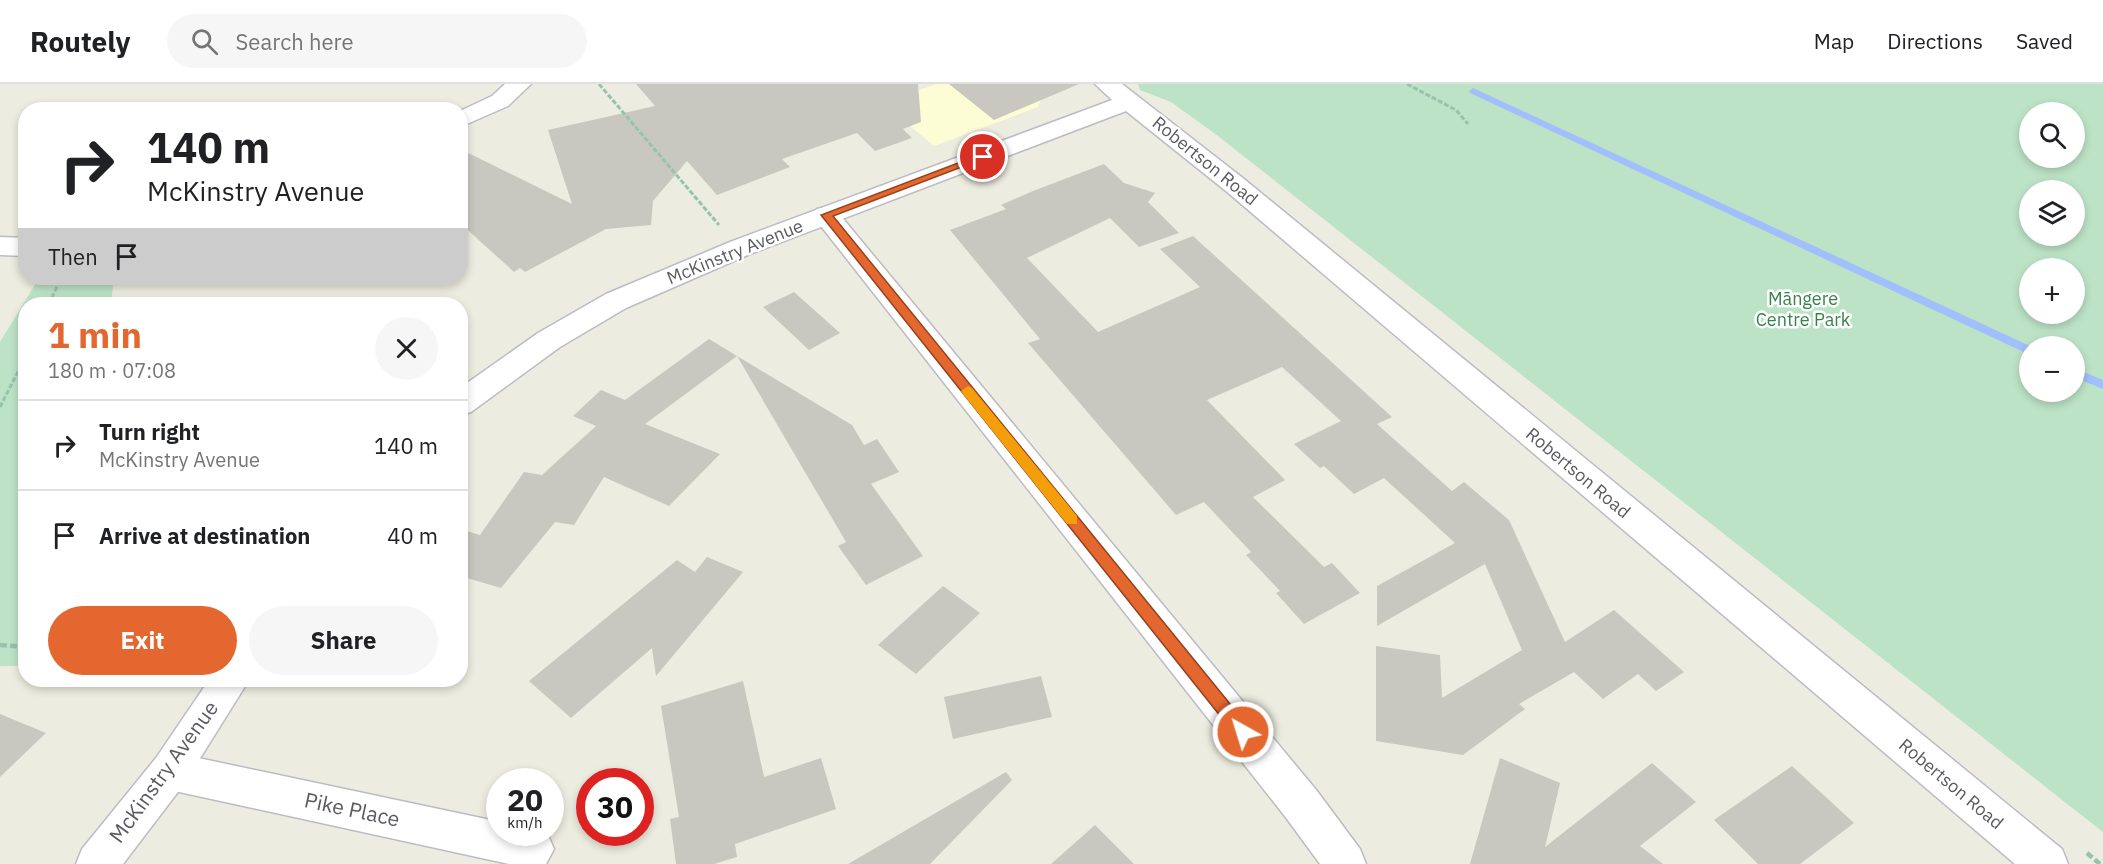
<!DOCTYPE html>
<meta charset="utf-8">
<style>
:root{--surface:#fff;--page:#f6f6f6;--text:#202124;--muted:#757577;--line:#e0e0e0;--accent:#e3672f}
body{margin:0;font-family:"IBM Plex Sans",sans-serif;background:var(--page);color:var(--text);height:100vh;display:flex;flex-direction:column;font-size:22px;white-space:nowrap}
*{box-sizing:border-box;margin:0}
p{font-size:20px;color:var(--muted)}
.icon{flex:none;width:33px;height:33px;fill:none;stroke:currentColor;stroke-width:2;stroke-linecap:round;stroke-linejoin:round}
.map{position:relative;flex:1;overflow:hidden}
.drawer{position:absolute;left:18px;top:213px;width:450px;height:390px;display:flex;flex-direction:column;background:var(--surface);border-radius:24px;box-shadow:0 3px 9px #0003}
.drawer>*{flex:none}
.top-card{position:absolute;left:18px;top:18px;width:450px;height:183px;border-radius:24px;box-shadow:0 3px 9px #0003;background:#fff;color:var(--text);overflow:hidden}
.tools{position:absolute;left:2019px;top:18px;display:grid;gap:12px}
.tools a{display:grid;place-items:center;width:66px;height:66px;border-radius:50%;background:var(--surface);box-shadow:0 3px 9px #0003;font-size:30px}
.speed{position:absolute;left:486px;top:684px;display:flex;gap:12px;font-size:30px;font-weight:700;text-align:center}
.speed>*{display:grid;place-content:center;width:78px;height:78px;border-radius:50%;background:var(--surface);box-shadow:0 3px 9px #0003;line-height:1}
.speed small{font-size:15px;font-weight:400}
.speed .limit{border:9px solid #d22;background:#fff;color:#111}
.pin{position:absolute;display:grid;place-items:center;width:51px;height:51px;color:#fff;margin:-26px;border:3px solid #fff;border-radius:50%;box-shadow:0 2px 6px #0007}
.me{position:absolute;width:66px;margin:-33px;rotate:321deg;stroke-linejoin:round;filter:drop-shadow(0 0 4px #0008)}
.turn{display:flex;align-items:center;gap:21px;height:126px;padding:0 30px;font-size:27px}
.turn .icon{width:78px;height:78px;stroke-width:2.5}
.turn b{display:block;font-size:42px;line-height:51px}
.then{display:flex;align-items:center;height:57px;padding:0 30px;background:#0003;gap:12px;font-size:22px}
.round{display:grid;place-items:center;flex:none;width:63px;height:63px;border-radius:32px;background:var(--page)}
.head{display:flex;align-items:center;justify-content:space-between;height:102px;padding:0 30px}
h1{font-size:36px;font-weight:800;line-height:45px;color:var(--accent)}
.action{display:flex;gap:12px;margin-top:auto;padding:12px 30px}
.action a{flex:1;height:69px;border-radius:36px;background:var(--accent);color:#fff;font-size:24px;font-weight:800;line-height:69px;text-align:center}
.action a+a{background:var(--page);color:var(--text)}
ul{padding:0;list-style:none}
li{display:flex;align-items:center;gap:18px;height:90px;padding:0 30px;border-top:2px solid var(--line)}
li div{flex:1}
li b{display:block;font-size:22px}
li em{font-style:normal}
header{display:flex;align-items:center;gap:36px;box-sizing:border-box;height:84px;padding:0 30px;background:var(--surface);border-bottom:2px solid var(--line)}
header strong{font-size:28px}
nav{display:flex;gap:33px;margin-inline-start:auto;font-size:21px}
.search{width:420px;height:54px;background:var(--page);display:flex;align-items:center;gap:15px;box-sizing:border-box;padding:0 21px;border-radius:33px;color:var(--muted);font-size:22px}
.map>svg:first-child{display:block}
.commercial{fill:#fcfcd5}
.green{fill:#bde3c6;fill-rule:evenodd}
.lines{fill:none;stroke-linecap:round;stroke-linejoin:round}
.stream{fill:#a0bffc;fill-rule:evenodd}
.building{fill:#c8c8c0}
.street-casing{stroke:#bbbcc2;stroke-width:3}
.secondary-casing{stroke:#bbbcc4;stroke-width:3}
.path-far1{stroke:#97c3ae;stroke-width:3;stroke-dasharray:5 2;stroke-linecap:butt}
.path{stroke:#97c3ae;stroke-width:4.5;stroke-dasharray:7 3;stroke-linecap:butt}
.street{fill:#fff;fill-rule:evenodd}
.secondary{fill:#fff;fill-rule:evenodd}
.route{fill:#e3672f;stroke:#94431f;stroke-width:1.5}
.slow{fill:#f59e0b}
.labels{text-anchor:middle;stroke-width:5;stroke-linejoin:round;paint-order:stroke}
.street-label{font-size:18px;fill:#595b61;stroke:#fff}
.park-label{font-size:18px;fill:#37824c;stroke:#fff}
.near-street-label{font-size:21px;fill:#595b61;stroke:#fff}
</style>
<header>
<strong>Routely</strong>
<div class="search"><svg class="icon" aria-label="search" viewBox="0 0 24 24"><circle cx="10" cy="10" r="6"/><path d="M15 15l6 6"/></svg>Search here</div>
<nav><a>Map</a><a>Directions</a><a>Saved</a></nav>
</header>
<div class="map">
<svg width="2103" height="780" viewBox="0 0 2103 780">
<rect width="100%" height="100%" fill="#ecece0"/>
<path class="commercial" d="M936,0H1047L1038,23L934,62L882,19Z"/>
<path class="green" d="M1138,0H2103V748L1218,52L1171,18L1140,6ZM2074,28V74H2030V28ZM2074,106V152H2030V106ZM2030,184H2074V230H2030ZM2074,262V308H2030V262Z
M39,194H114L111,220H26L25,582H0V258Z"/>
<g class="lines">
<path class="stream" d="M1473,4L2030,262V271L1470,9L1469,7Z
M2074,284L2103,296V305L2074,293Z"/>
</g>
<path class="building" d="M636,0H918L921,38L903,45L912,54L875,67L857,49L782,75L790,83L717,111L687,77L653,117L651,141L606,145L525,188L520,184L514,188L460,139V65L572,120L548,46L655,22Z
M949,0H1079L994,36Z
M1104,80L1124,99L1155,109L1148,118L1179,149L1139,163L1110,134L1027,174L1098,248L1200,203L1160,165L1193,152L1392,333L1377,340L1452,407L1464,398L1509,436L1565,558L1614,526L1684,588L1656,607L1638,590L1603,615L1574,588L1519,620L1525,625L1463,671L1376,657V562L1440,571L1442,614L1522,566L1485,480L1377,542V502L1455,459L1384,394L1354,410L1324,382L1320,384L1294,360L1341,337L1282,283L1207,316L1285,396L1253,413L1324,483L1332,479L1360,509L1304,540L1276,509L1280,507L1246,471L1251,468L1204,418L1176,431L1028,259L1040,255L950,146L1006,125L1001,121L1033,107Z
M794,208L840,249L809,266L763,223Z
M709,255L737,272L645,340L720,370L669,422L604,393L574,441L555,438L501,504L460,492V445L480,451L524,388L542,391L596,342L573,332L601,306L625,316Z
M737,272L852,341L864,361L877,355L899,388L871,400L923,472L866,501L838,462L846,458Z
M707,473L743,488L656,592L652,564L571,634L529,597L677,476L695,488Z
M943,502L980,529L916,590L878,561Z
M1041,592L1052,633L953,655L944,613Z
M743,597L764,693L821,674L836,725L735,760L737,773L714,780H676L670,735L679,733L661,622Z
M0,630L46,649L0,693Z
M1500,674L1560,699L1545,763L1652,679L1696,718L1640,762L1663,780H1470Z
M1792,682L1854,739L1800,780H1758L1714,736Z
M1006,688L1012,696L930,780H848Z
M1095,741L1134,780H1051Z"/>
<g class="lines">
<defs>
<path id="street" d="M505,0H531L508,22L460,43V27L492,12Z
M826,123L835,125L1317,707L1360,765L1366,780H1320L1287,735L817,137L813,131L817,125Z
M0,153L26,154V172L0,171Z
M170,668L500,738V748L548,751L554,765L546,780H509L170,706L156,700L150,687L156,674Z"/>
<path id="secondary" d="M1095,0H1122L1244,95L2062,765L2068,780H2015L1226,107L1126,27L750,170L626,224L560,263L471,328L460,331V304L538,249L606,210L730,158L1112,16Z
M209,596H249L184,700L123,780H76L82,765L156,674Z"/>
</defs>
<use href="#street" class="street-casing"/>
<use href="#secondary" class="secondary-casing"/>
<path class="path-far1" d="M599,0L719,141
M1407,0L1456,26L1468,40
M49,220L61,194
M0,323L26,272"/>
<path class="path" d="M0,561L26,563
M2087,769L2100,780"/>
<use href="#street" class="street"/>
<use href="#secondary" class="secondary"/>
</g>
<path class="route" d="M979,71L988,73L833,132L1248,642L1251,648L1248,653L1243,655L1237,653L821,131Z"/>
<path class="slow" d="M968,302L972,304L1077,432V440H1067L963,310L961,307Z"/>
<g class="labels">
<g class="street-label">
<text transform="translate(1205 77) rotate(39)" y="6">Robertson Road</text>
<text transform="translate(735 168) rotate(-22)" y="6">McKinstry Avenue</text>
<text transform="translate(1578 389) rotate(40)" y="6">Robertson Road</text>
<text transform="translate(1951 700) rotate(40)" y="6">Robertson Road</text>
</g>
<g class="park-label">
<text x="1803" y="221">Māngere<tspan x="1803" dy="21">Centre Park</tspan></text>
</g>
<g class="near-street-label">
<text transform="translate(164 688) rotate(-54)" y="7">McKinstry Avenue</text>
<text transform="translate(352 726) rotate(12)" y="7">Pike Place</text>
</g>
</g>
</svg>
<div class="tools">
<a><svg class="icon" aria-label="search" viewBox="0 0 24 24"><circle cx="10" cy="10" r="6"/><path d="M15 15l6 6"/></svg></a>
<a><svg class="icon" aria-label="layers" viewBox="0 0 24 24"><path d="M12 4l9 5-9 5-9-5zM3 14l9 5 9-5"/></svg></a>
<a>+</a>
<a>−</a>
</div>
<div class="speed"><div>20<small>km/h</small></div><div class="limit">30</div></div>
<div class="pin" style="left:983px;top:73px;background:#d93025"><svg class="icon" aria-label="arrive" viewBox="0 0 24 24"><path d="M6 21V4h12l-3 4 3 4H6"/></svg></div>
<svg class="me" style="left:1243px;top:648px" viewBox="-20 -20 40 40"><circle r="17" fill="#e3672f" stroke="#fff" stroke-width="3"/><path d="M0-11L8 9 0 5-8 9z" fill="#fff"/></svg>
<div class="top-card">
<div class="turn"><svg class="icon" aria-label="right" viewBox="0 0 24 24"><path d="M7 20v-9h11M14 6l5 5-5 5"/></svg><div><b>140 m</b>McKinstry Avenue</div></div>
<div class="then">Then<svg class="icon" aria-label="arrive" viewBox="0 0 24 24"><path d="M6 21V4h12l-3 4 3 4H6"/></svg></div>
</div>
<section class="drawer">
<div class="head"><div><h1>1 min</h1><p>180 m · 07:08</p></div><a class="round"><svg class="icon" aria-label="close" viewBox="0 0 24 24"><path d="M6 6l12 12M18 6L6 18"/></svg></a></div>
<ul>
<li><svg class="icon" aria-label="right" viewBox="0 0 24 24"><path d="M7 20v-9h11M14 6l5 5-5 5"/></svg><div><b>Turn right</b><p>McKinstry Avenue</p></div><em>140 m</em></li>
<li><svg class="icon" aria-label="arrive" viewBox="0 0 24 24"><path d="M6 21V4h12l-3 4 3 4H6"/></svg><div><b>Arrive at destination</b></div><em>40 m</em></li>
</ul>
<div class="action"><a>Exit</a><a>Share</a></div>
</section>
</div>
